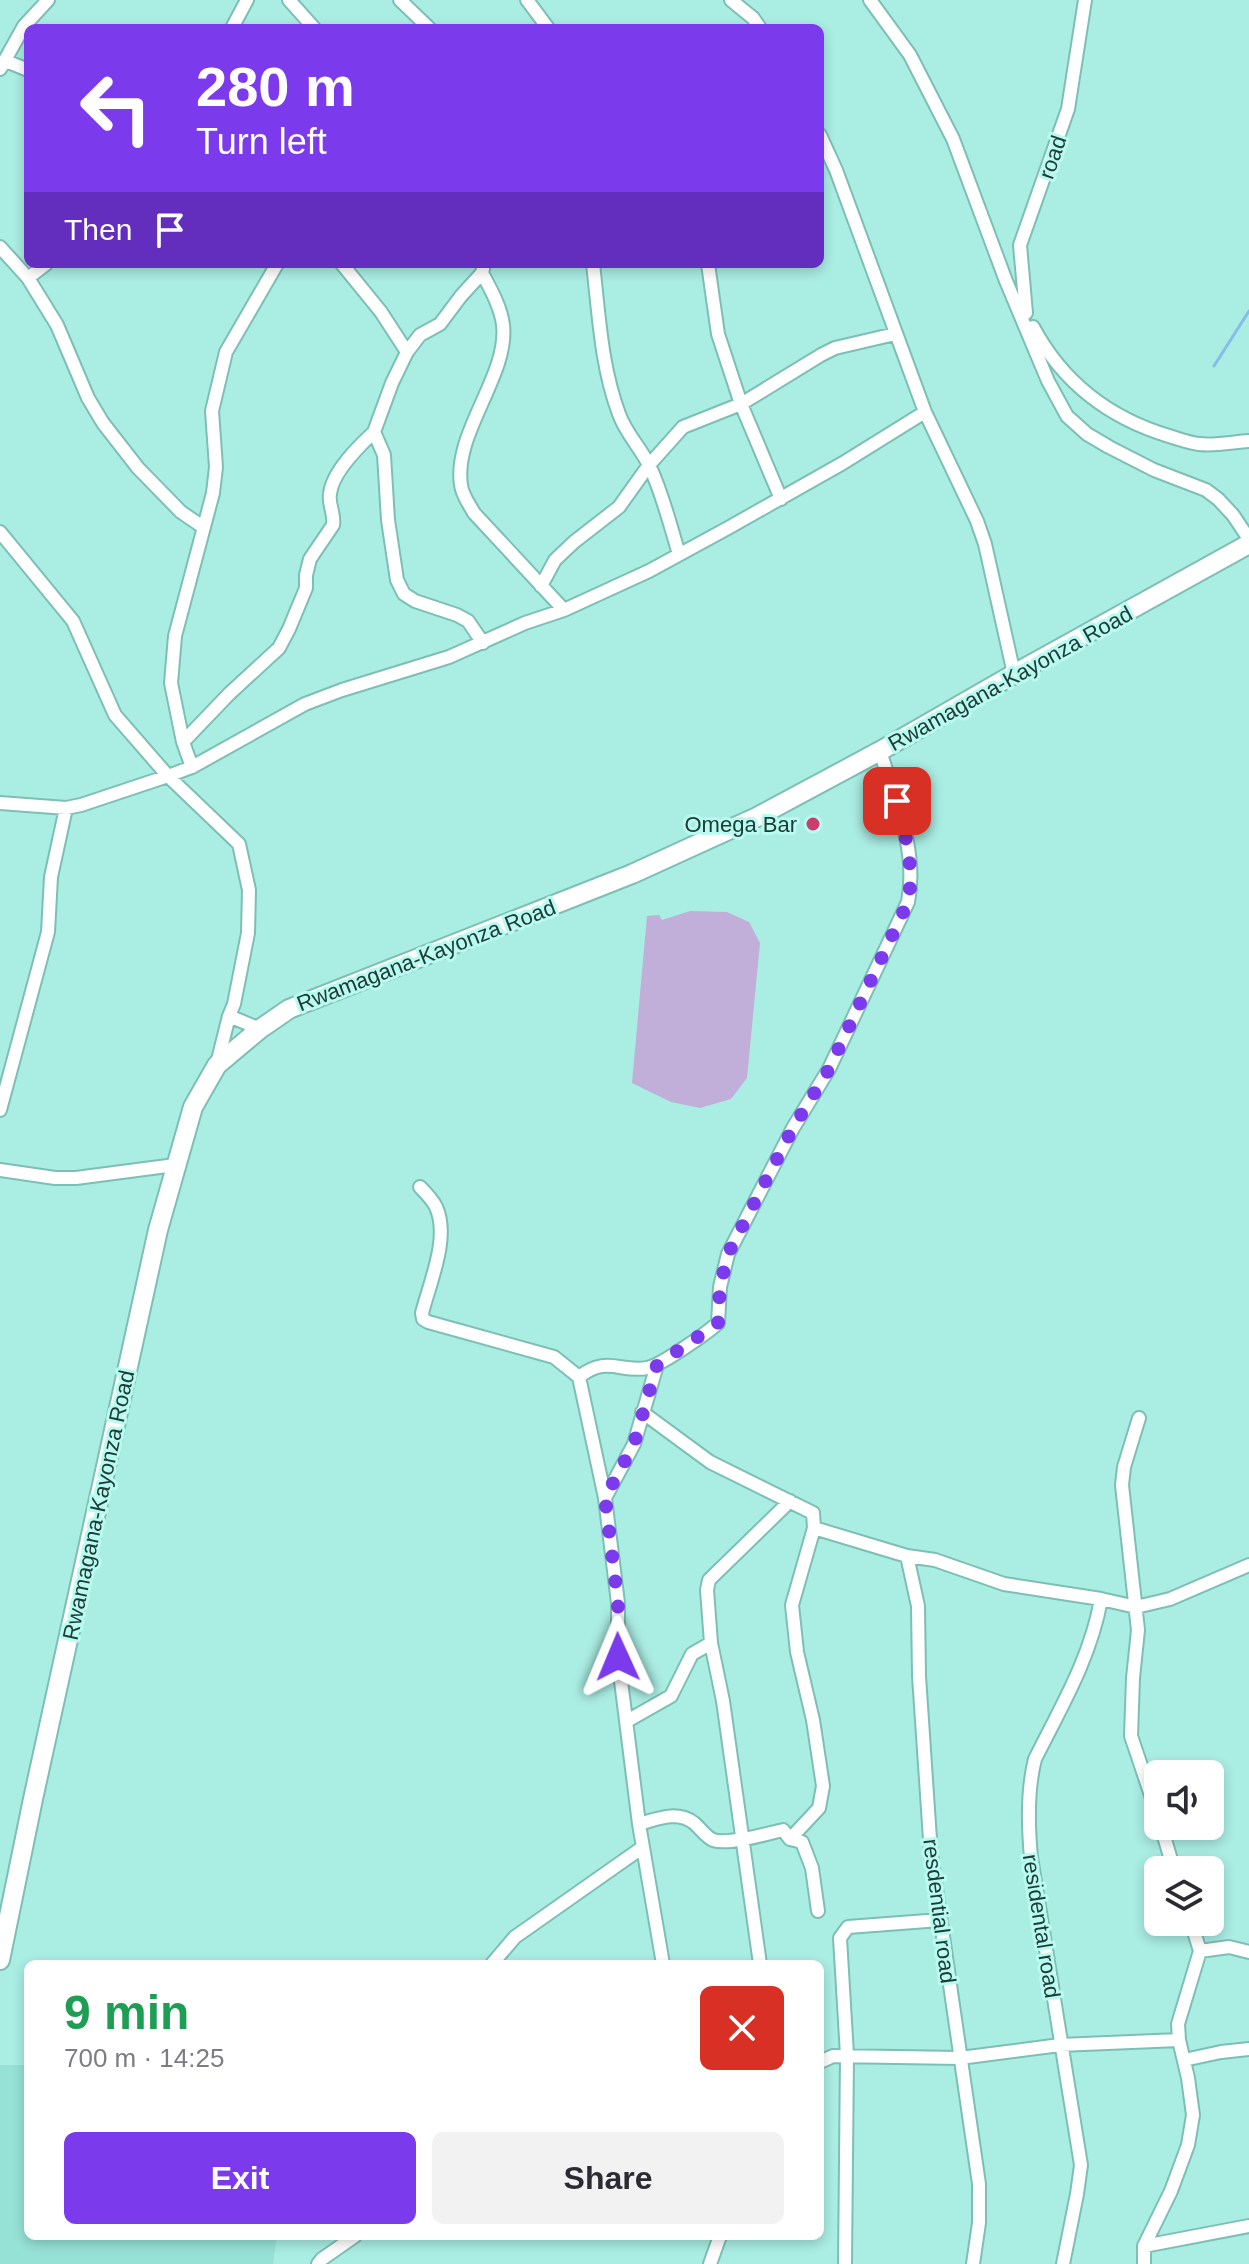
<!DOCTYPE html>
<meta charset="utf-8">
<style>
:root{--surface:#fff;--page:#f2f2f3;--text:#2b2b33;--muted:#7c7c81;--accent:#7c3aed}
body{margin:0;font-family:Helvetica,sans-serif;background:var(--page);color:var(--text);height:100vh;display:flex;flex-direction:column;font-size:30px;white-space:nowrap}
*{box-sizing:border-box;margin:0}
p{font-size:26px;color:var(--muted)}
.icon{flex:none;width:44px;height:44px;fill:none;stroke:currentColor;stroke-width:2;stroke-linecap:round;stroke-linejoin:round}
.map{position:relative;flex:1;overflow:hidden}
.panel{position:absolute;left:24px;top:1960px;width:800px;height:280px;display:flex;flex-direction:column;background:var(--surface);border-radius:12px;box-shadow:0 4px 12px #0003}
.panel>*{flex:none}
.banner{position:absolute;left:24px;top:24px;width:800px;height:244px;border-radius:12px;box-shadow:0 4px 12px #0003;background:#7c3aed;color:#fff;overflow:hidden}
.fabs{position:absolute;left:1144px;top:1760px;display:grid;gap:16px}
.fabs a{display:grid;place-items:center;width:80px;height:80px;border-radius:12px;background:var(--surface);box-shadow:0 4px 12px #0003;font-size:40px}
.pin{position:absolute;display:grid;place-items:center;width:68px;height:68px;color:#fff;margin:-34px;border-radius:16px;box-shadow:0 4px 12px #0006}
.me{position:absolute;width:88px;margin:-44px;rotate:359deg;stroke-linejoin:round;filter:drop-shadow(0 0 6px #0008)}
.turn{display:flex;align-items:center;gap:28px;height:168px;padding:0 40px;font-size:36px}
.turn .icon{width:104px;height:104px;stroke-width:2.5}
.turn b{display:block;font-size:56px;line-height:68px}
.then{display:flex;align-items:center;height:76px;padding:0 40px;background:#0003;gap:16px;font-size:30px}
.round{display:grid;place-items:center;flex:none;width:84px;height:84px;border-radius:12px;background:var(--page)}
.overview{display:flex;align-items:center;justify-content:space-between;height:136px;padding:0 40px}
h1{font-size:48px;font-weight:700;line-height:60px;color:#1e9e55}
.primary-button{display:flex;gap:16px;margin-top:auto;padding:16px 40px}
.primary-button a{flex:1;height:92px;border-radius:12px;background:var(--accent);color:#fff;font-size:32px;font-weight:700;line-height:92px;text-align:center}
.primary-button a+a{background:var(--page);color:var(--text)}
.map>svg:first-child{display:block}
.built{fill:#96e2d6}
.green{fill:#c1afd9}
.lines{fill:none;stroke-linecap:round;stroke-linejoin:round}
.stream{stroke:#86bcea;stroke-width:3}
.minor-casing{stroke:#7dbfb5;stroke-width:16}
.highway-casing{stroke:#7dbfb5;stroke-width:22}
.minor{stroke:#fff;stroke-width:12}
.highway{stroke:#fff;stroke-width:18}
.route{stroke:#7c3aed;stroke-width:14;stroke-dasharray:0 25.2}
.poi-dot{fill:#ca3d6c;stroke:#b7fbf1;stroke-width:3}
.labels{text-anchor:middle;stroke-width:6;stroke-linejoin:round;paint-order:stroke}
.street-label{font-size:22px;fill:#213c38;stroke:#b7fbf1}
.poi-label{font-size:22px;fill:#213c38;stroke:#b7fbf1;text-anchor:end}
</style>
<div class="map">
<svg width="1249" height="2264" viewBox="0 0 1249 2264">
<rect width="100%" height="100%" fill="#aaede3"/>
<path class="built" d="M0,2065H28V2236H277L273,2264H0Z"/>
<path class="green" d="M690,911L727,912L749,922L760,943L747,1078L731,1099L700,1108L671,1102L632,1083L647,916L659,915L662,920Z"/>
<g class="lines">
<path class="stream" d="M1214,366L1249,311"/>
<defs>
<path id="minor" d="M289,0L314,28
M400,0L429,28
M527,0L548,28
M731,0L753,18L760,28
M870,0L910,55L953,139L1006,281L1048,381L1067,416L1087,434L1109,447L1154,470L1206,490L1218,499L1233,515L1249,539
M232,28L247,0
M6,61L28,70
M0,69L24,26L48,0
M820,135L836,170L925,412L977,521L985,544L1014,674
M0,247L28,278L57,325L88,398L103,423L138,468L181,512L203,527
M342,264L381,312L407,352
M484,264L482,273C490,288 501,307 503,325C509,375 453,433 461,485C462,495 469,504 474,513L564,610
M593,264C599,315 601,366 619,414C626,434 641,448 650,467C663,495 670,525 679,554
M708,264L718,334L741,404L781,499
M482,273L461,296L440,324L420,335L407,352L392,383L374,432L384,455L388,520L397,580L404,594L415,601L457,615L468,621L483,643
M28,278L46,264
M1026,313L1020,245L1068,109L1085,0
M1033,327C1063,383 1109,418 1169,436C1179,439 1189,443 1199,444C1215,446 1233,442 1249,441
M0,532L73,621L115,715L168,776L239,844L249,890L248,933L234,1004L229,1016L260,1029
M541,586L555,560L574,542L619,507L649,465L683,427L741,404L821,355L835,348L895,334
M183,742L229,694L279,648L289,629L306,588V575L310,559L333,525C335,514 328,504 330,494C332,472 359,446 374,432
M192,767L183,742L171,683L175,636L213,493L216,467L212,411L226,352L277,264
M0,803L66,808L81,805L168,776L192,767L305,704L342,690L449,657L525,623L564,610L649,571L728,528L843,463L925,412
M217,1064L229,1016
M0,1110L48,932L51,877L66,808
M0,1170L55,1178H76L175,1165
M420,1187C426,1193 432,1199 436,1207C450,1237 430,1282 422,1313L423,1319L428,1322L554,1357L579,1377C607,1355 620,1373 647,1368C660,1366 707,1333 718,1323L720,1287L728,1254L793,1128L829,1069L908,902C918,850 895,800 880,751
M657,1365L634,1444L605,1498L618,1603V1657L639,1824L663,1964
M579,1377L605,1498
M642,1412L710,1462L813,1513L814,1528L907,1556L935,1560L1004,1584L1101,1599L1136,1607L1170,1599L1249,1565
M1139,1418L1124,1467L1122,1485L1138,1630L1133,1678L1131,1736L1158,1816
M907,1556L918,1606L919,1676L931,1854L979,2184V2223L973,2264
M627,1721L671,1696L692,1654L711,1643
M639,1824C657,1819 677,1810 694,1823C700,1828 706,1837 713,1840C729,1845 766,1834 783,1830L790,1839L802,1842L812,1868L818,1911
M1161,1826L1174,1870
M790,1839L819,1808L823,1786L813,1720L797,1652L792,1605L814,1528
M1200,1951L1229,1947L1249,1952
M492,1964L515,1937L643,1847
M760,1964L723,1701L711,1643L707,1590L709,1580L790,1501
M1184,2060L1221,2052L1249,2049
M820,2062L833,2056L960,2058L1060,2045L1179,2040
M1144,2246L1171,2191L1188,2145L1193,2115L1188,2078L1179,2040L1178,2024L1200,1951L1191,1922
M318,2264L322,2259L355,2236
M710,2264L720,2236
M845,2264L847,2055L840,1938L848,1927L940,1920
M1063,2264L1077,2194L1081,2165L1031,1857C1028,1825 1027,1790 1035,1759C1061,1707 1091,1657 1101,1599
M1144,2264V2246L1249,2226"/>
<path id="highway" d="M0,1960L33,1799L158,1230L193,1107L217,1065L260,1029L289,1009L632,874L757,817L880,751L1014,674L1249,544"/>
</defs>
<use href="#minor" class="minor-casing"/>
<use href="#highway" class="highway-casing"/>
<use href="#minor" class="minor"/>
<use href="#highway" class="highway"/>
</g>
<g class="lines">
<path class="route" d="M618,1657V1603L605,1498L634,1444L657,1365L718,1323L720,1287L728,1254L793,1128L829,1069L908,902C915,867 905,835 897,801"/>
</g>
<circle class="poi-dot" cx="813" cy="824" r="8"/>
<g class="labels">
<g class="street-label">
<text transform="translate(1052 157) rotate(-71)" y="8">road</text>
<text transform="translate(1010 678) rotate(-29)" y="8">Rwamagana-Kayonza Road</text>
<text transform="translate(426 955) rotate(-21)" y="8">Rwamagana-Kayonza Road</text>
<text transform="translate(98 1505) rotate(-78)" y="8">Rwamagana-Kayonza Road</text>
<text transform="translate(940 1911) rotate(83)" y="8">resdential road</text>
<text transform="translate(1042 1926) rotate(81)" y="8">residental road</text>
</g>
<g class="poi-label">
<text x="797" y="832">Omega Bar</text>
</g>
</g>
</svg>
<div class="fabs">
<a><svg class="icon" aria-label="sound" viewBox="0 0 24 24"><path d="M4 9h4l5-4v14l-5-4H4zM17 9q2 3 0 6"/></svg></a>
<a><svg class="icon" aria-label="layers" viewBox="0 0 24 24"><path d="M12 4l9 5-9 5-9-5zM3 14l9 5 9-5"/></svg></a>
</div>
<div class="pin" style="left:897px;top:801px;background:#d93025"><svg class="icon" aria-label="arrive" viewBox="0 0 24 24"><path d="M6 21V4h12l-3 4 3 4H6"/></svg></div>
<svg class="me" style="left:618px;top:1657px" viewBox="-20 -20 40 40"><path d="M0-17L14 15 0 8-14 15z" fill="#7c3aed" stroke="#fff" stroke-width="4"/></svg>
<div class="banner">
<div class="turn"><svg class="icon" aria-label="left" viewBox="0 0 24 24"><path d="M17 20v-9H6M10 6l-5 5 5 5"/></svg><div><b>280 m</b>Turn left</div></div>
<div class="then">Then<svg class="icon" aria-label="arrive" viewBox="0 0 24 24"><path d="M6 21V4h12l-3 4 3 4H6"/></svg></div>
</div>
<section class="panel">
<div class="overview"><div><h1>9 min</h1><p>700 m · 14:25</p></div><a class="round" style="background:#d93025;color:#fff"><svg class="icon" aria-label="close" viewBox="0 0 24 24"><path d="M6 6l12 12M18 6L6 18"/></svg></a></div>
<div class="primary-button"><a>Exit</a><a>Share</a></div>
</section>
</div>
